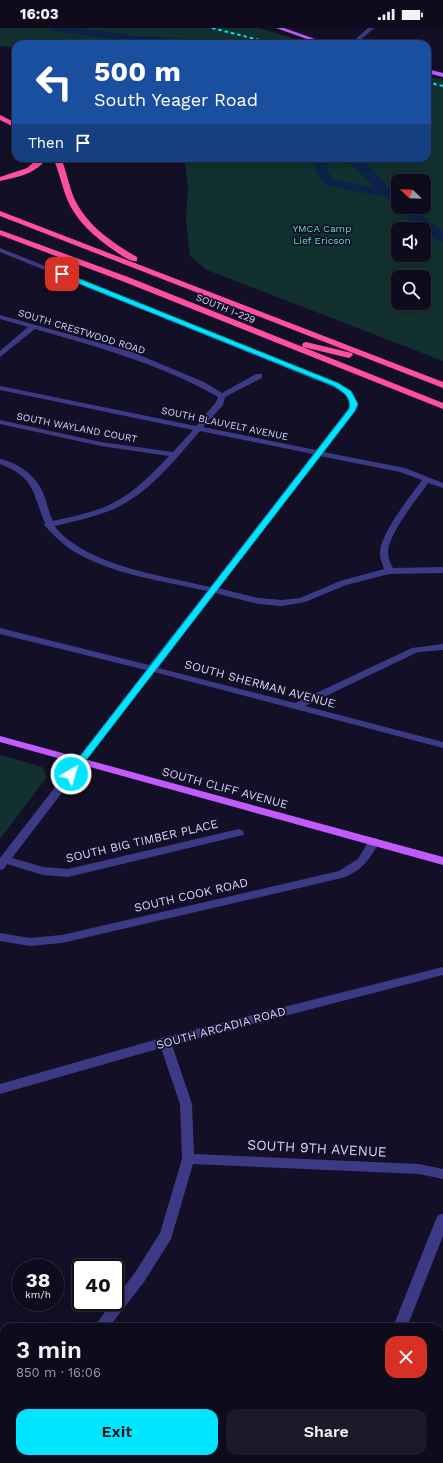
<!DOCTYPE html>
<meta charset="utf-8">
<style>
:root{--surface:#0e0b1c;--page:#1c1929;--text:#f1f3f6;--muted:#9b9ba3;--line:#2e2b3b;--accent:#00e5ff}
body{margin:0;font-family:"Work Sans",sans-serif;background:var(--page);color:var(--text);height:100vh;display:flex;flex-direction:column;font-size:15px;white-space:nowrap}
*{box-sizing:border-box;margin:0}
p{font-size:13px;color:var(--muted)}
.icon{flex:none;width:22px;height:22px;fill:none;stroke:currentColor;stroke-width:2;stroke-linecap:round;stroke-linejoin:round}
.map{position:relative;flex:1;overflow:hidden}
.details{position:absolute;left:0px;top:1295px;width:443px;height:140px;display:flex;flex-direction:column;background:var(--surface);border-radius:12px 12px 0 0;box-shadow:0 2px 10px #0003,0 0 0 1px var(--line)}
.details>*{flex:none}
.top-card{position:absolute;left:12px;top:12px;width:419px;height:122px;border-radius:12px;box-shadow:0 2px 10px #0003,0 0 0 1px var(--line);background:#1a4fa0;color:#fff;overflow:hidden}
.needle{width:26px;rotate:293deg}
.controls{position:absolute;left:391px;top:146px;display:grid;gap:8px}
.controls a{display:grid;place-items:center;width:40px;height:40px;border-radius:8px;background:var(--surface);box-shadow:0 2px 10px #0003,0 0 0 1px var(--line);font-size:20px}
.speed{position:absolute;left:12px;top:1231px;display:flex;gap:8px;font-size:20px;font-weight:700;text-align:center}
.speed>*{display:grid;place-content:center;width:52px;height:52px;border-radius:50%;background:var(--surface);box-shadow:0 2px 10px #0003,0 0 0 1px var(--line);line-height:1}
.speed small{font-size:10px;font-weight:400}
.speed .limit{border:2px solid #111;border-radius:6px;background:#fff;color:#111}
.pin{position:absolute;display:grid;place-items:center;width:34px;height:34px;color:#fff;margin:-17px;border-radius:8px;box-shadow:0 2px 6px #0006}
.me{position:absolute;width:44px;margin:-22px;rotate:38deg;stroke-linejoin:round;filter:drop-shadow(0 0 3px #0008)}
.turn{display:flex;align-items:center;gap:14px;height:84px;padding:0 16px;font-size:18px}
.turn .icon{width:52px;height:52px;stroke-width:2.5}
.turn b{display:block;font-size:28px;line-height:34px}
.then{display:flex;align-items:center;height:38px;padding:0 16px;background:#0003;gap:8px;font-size:15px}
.round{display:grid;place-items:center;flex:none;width:42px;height:42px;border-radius:12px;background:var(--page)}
.headline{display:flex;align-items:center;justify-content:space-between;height:68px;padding:0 16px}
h1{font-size:24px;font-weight:600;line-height:30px}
.primary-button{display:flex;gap:8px;margin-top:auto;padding:8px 16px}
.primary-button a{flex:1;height:46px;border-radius:12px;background:var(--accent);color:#111;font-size:16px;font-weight:600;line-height:46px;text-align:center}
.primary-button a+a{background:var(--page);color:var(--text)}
.status{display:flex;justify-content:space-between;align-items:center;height:28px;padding:0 20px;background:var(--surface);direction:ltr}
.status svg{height:11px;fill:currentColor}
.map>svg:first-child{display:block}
.green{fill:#12302f;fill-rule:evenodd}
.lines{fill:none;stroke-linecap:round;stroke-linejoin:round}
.river{fill:#0c2248;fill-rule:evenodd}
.minor{fill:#3d3a85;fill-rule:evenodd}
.major{fill:#c25bff;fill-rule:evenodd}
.highway{fill:#ff4fa3;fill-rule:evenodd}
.rail{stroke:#00e5ff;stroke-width:2;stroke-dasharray:3.5 3;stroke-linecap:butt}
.route{fill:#00e5ff;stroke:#0095a6}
.labels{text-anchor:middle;stroke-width:3.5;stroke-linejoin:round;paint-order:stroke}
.far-park-label{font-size:10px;fill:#5fe0c0;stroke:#130f26}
.far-street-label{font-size:10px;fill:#d9d4ff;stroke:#130f26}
.street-label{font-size:12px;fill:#d9d4ff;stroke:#130f26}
.near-street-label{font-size:14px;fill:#d9d4ff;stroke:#130f26}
</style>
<div class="status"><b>16:03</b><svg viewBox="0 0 49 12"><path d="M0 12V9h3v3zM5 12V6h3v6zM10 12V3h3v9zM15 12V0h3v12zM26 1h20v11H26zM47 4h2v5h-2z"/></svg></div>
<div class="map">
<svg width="443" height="1435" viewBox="0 0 443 1435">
<rect width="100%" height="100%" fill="#130f26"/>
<path class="green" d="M0,0H259L312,16H16V20L0,18Z
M427,48L443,52V333L207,242L190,228L186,192L188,158L184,130H427ZM398,153H424V179H398ZM398,201H424V227H398ZM398,249H424V275H398Z
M0,727L42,739L47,749L0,811Z"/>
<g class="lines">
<path class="river" d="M48,0H77L129,7L214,13L219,16H169L129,13L53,3Z
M315,130H327L328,143L333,151L376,160L345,130H358L370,139L396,168L394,171L390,172L384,169L325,157L316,143Z
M398,177V179H411L443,204V214L438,213L398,182L397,179Z"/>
<path class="minor" d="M368,0H374L356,16H350Z
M0,220L342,357L353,366L358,378L323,424L405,440L443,455V460L428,455C417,471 388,506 388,525C388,530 391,536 393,540L443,539V545L389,546L346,557L305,574L282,578L258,576L215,565L158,640L295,675L412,620L443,616V622L418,624L305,678L443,714V720L154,644L12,830L43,839L68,841L239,801L243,803L244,805L243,807L68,849L43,847L7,836L4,841L0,842V830L146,642L0,606V600L149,637L207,563C163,553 108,546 70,521C60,514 52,505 44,497L45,495C32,465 36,450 0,436V431C19,435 37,448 44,467C47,475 49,485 53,493C72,489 91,485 109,477C133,466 152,446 169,428L101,418L0,396V392L101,414L173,424L193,402L0,362V358L196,398L216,374L218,369C161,336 97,319 35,301L0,329V323L28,299L0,291V287L132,324L204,354L222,365L256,346H262V350L225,369L223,377L203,399L316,422L350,378L346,367L333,359L0,224ZM200,403L313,426L210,559C164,548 88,538 56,500L55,498C75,493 95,489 114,481C149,465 175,432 200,403ZM320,428L400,444L422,452C410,469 379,507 380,526C380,531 383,537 384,541L340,553L300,570L282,572L258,570L218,560Z
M374,810L378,811L379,814C371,830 361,844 342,850L62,915L30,918L0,913V905L30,910L62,907L339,843L358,831L370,811Z
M443,939V947L172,1017L192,1076L194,1126L419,1136L443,1141V1151L419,1146L193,1136L171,1211L144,1254L109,1299H94L112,1274H115V1270L134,1246L160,1205L182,1131L180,1076L161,1020L0,1066V1056L165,1009Z
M443,1186V1208L407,1299H393L436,1191L438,1187Z
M24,1431H38L37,1435H23Z
M341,1431H355L354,1435H340Z"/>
<path class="major" d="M276,0H284L329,16H321Z
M427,41L443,45V49L427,45Z
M0,708L443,829V837L0,714Z"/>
<path class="highway" d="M0,87L16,95V100L0,92Z
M39,130H47C36,146 18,149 0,153V149L27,140Z
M53,130H61C67,144 69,160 76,174C89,199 113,215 137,229V233C129,234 121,227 115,223C96,210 76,193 67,171C62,158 59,143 53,130Z
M0,183L443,354V360L0,188Z
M0,202L128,249L443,375V381L122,253L0,207Z
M306,314L352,325L353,327L349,330L303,319L302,317L303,315Z"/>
<path class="rail" d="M212,0L275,16
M427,54L443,58"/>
</g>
<path class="route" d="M60,245H65L338,355L351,363L358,376L355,383L74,748L71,749L66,746L68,744L349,381C352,369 343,364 334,358L60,248Z"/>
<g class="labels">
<g class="far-park-label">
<text x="322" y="204">YMCA Camp<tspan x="322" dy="12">Lief Ericson</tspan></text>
</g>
<g class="far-street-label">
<text transform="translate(226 280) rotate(22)" y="4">SOUTH I-229</text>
<text transform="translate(82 303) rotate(17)" y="4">SOUTH CRESTWOOD ROAD</text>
<text transform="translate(225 395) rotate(12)" y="4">SOUTH BLAUVELT AVENUE</text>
<text transform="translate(77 399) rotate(11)" y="4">SOUTH WAYLAND COURT</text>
</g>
<g class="street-label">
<text transform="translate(260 656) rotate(15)" y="4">SOUTH SHERMAN AVENUE</text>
<text transform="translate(225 760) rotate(15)" y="4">SOUTH CLIFF AVENUE</text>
<text transform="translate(142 813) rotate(-13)" y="4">SOUTH BIG TIMBER PLACE</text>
<text transform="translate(191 867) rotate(-13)" y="4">SOUTH COOK ROAD</text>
<text transform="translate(221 1000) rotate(-15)" y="4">SOUTH ARCADIA ROAD</text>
</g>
<g class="near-street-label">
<text transform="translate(317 1120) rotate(3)" y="5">SOUTH 9TH AVENUE</text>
</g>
</g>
</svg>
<div class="controls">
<a><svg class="needle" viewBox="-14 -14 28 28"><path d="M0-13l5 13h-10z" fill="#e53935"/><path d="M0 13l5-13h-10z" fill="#9b9ba3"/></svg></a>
<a><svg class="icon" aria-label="sound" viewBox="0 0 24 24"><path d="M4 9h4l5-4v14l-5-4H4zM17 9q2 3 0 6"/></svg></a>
<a><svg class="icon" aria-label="search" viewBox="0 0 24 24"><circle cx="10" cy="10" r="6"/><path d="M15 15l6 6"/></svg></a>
</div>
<div class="speed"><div>38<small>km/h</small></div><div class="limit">40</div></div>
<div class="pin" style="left:62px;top:246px;background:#d93025"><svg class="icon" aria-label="arrive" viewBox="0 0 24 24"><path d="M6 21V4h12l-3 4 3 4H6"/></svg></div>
<svg class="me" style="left:71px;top:746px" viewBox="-20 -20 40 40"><circle r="17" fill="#00e5ff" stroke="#fff" stroke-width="3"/><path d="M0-11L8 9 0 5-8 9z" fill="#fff"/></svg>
<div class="top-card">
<div class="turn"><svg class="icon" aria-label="left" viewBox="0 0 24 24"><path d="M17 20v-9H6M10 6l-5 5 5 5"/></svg><div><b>500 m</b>South Yeager Road</div></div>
<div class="then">Then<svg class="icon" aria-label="arrive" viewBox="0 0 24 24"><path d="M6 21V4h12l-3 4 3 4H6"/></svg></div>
</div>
<section class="details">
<div class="headline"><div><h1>3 min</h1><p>850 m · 16:06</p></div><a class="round" style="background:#d93025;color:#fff"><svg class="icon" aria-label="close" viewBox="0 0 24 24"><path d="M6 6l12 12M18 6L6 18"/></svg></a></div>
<div class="primary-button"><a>Exit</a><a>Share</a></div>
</section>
</div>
